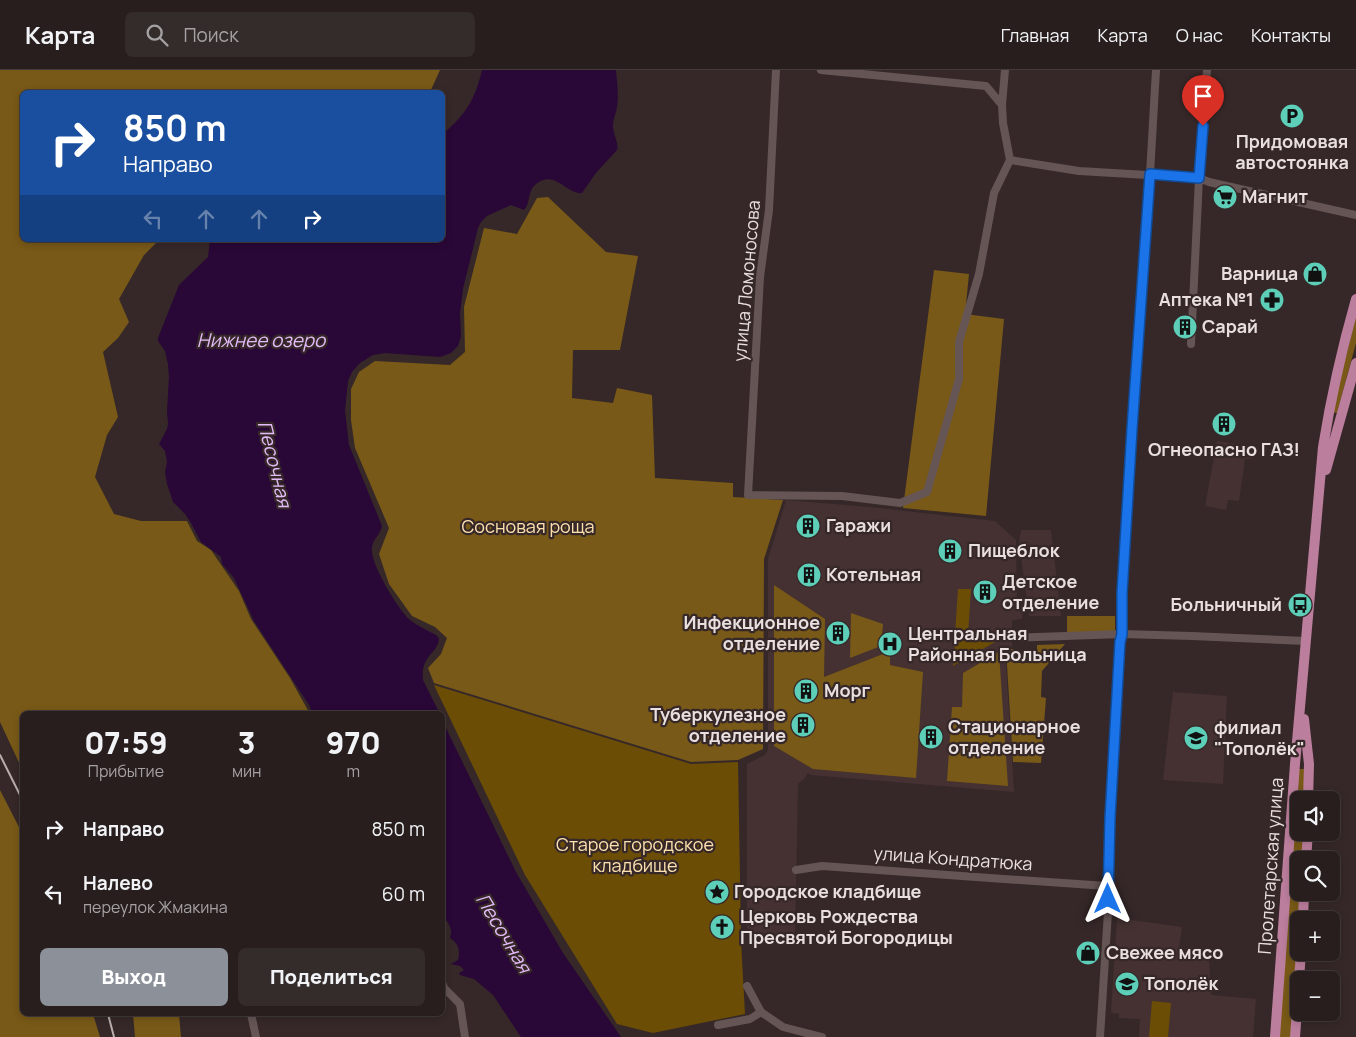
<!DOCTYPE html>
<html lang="ru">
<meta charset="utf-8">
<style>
:root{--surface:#281e1e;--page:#342b2b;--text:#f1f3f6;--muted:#a5a2a4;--line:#443c3c;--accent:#8c9099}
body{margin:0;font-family:Manrope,sans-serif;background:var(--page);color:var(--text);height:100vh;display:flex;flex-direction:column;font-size:19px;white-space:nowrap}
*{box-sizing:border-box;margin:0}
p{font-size:16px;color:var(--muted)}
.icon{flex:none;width:28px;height:28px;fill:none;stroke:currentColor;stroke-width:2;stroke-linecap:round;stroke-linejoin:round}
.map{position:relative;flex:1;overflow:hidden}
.sheet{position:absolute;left:20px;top:641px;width:425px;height:305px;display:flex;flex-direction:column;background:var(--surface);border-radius:8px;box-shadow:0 2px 8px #0003,0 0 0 1px var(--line)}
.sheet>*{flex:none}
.guide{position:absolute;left:20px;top:20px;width:425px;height:152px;border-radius:8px;box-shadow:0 2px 8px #0003,0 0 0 1px var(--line);background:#1a4fa0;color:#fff;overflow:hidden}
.tools{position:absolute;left:1290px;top:721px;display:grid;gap:10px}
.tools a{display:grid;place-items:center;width:50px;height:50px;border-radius:8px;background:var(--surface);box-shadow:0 2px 8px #0003,0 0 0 1px var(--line);font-size:25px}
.pin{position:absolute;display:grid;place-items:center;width:42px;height:42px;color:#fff;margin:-51px -21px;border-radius:50% 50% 50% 0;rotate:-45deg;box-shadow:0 0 5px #0007}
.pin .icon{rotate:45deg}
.me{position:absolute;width:55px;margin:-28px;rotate:0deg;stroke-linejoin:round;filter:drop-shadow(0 0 4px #0008)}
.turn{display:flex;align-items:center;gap:18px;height:105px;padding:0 20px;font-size:22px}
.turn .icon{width:65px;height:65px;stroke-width:2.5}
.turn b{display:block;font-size:35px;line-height:42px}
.lanes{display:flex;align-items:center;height:48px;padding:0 20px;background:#0003;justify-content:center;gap:25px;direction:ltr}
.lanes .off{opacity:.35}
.eta{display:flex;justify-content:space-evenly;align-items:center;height:85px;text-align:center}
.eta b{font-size:30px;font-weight:800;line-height:35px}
.button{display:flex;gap:10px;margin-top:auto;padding:10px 20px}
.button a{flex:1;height:58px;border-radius:8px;background:var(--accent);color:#fff;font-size:20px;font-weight:800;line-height:58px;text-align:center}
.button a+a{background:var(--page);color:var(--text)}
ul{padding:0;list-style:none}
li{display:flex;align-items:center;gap:15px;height:65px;padding:0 20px}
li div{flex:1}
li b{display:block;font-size:19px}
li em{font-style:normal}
header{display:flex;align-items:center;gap:30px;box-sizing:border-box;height:70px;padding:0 25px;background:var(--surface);border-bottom:1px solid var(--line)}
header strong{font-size:24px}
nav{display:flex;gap:28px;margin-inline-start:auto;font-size:18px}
.search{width:350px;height:45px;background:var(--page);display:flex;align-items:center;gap:12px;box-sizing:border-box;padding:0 18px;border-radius:8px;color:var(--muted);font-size:19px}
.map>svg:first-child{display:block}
.built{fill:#453131}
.green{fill:#6b4d05}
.forest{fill:#785917}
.water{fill:#290737}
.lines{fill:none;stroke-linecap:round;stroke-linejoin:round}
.minor{stroke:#655555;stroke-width:8}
.major{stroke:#bc7e9d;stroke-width:10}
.rail{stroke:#b8adad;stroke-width:2}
.route-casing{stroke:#114b97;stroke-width:12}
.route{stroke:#1a73e8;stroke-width:9}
.labels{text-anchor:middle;stroke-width:4.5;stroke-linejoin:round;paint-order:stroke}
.poi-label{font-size:18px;font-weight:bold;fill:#e9dfdf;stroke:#362828;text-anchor:start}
.street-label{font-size:18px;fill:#e9dfdf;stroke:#362828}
.park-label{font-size:18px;fill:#fce0ae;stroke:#362828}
.water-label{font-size:19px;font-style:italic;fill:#e4bbf9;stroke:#362828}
</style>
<header>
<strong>Карта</strong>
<div class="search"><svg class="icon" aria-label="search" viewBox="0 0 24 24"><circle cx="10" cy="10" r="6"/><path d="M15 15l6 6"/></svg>Поиск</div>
<nav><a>Главная</a><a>Карта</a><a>О нас</a><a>Контакты</a></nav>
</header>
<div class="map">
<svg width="1356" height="967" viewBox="0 0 1356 967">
<rect width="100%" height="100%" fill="#362828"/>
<path class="built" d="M1217,371L1254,377L1252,389H1245L1239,431L1228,430L1226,440L1205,436Z
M786,430L869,437L995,451L1016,470L1017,541H1023L1022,549L1012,550V577L1005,578L1014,722L811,705L808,703L804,709L798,714L795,866L775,867L769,871H747V694L765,685L768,680V489Z
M1021,460H1051L1061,546H1029L1019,472Z
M1173,622L1227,626L1223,714L1163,710Z
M1117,848L1182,857L1178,885L1209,888L1211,925L1256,929L1253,967H1139L1140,949L1119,948V944L1111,943Z"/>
<path class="green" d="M958,519H971L968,565L955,564Z
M955,570L995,572L953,596Z
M434,615L691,694L738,692L741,871L745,944L653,963L617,954L525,805Z
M1152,931L1171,933L1168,967H1149Z"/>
<path class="forest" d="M0,0H440L430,22H22V170H159L144,185L119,229L129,252L118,268L103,282L118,347L107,365L95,407L114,444L141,451H187L197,471L211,480L239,521L251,549L290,608L310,644H22V699L0,652Z
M548,127L606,182L638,186L620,280H573L572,328L613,333L617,318L652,325L655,408L733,413V427L783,430L764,489L763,679L738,690L691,692L434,613L428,598L441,584L447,568L435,557L412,546L389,514L379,484L389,458L355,378L351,350V319L359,302L375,291L450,295L465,282L464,237L484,158L517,164L537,128Z
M934,200L969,204L965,244L1004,249L986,446L903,438Z
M1356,246V273L1337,343L1332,342Z
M774,515L825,549L824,607L883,584L890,585V595L923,602L916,708L813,699L774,676Z
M851,543L883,554L881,576L850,588Z
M1067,546H1115V563H1067Z
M1065,574L1042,601L1041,627L1046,628L1041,693L1013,692L1006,579H1015V593H1037V575Z
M999,582L1008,716L947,711L952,637H962L963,603Z
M1299,699H1306L1305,730H1299V762L1303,763L1302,790H1299V822L1301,823L1292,967H1278Z
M0,720L22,763V944H93L100,967H0Z
M133,944H179L181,967H135Z"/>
<path class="water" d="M482,0H616C617,12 619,25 617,37C616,44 613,49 613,56C613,65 619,72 617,80L596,103L582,123C565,124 555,98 535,115C527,122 531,133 524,140L511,135L487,146L481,152L478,158L463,219L460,243L461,266L458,276L451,283L440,287L385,283L373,285L360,293L352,302L348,311L345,341L349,375L382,456C380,465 373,469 372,477C369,492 398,539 409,549C417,556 427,560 436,565L439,568C439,583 420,585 423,610L440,644H313L309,635L254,551L234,508L222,494L221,487L201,472L191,453L185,444L173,432L167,414L165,402L167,392L165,381L159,374L167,359L168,354L167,341L169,307L168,294L165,281L158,271V268L179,215L208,187L210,170H442L443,64C466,44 475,30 482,0Z
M442,650L516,802L563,883L621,967H521L493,925L474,909L460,905L459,903L464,900L460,896L451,894L458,890C461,881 458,873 450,868C453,861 449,851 443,848Z"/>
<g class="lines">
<path class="minor" d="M776,0L769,140L760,207L748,425L842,426L900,433L927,422L959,309V272L979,204L994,123L1010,90L1003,53L1002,35L1005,0
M821,0L986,16L1002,35
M1010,90L1079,101L1199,108L1209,112L1356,145
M1191,274L1199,108L1207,0
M1012,568L1122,564L1192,566L1306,571
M796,800L822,796L990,808L1107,816
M442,912L444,918L460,934L465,967
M747,916L761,942L783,957L822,967
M251,944L256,967
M718,955L750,949L761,942
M1100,967L1108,842L1107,816L1112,713L1121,572L1122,564V523L1132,359L1150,104L1156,0"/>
<path class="major" d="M1326,400L1356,293
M1304,649L1309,694L1308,730
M1306,790L1308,762
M1303,850L1304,822
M1299,910L1301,882
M1275,967L1295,694L1323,377C1331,327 1342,278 1356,229
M1295,967L1299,913"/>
<path class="rail" d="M0,685L22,729
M108,944L114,967"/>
</g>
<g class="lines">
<defs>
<path id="route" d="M1108,829L1110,748L1120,572L1122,564V523L1132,359L1150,104L1199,108L1203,56"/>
</defs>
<use href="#route" class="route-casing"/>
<use href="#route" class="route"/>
</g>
<defs>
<symbol id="parking-disc" viewBox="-11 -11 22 22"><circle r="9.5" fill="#5dceb8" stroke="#362828"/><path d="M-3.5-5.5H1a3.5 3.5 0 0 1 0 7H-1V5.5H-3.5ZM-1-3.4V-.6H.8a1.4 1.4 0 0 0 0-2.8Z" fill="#111"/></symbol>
<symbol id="supermarket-disc" viewBox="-11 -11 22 22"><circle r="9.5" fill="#5dceb8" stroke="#362828"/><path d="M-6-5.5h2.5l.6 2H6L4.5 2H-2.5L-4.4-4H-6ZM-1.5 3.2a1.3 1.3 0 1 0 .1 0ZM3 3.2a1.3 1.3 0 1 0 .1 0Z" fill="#111"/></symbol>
<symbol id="shop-disc" viewBox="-11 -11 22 22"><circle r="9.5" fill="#5dceb8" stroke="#362828"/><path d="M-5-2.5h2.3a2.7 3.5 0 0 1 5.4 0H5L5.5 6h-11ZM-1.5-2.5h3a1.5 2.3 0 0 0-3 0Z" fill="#111"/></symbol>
<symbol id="pharmacy-disc" viewBox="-11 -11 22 22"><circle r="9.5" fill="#5dceb8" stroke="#362828"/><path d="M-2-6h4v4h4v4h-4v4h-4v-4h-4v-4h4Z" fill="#111"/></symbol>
<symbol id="building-disc" viewBox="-11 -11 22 22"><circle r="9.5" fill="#5dceb8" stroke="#362828"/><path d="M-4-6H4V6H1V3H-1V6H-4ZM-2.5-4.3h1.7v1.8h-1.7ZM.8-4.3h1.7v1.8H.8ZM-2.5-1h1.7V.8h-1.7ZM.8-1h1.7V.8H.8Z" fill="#111"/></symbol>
<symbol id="bus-disc" viewBox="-11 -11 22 22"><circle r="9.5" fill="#5dceb8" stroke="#362828"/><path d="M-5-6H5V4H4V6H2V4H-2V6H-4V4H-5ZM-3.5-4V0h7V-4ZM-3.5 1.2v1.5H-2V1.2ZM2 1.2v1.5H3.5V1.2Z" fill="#111"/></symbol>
<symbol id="hospital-disc" viewBox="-11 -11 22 22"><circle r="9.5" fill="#5dceb8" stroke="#362828"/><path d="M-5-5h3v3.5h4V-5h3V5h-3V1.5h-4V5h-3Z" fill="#111"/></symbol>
<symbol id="school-disc" viewBox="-11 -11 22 22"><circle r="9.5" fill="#5dceb8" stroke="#362828"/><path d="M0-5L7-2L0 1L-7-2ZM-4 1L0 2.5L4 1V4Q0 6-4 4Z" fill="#111"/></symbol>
<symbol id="sight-disc" viewBox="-11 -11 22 22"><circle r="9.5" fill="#5dceb8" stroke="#362828"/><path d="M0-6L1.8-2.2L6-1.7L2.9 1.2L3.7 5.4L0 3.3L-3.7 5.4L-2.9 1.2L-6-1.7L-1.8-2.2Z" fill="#111"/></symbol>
<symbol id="church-disc" viewBox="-11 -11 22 22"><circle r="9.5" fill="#5dceb8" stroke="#362828"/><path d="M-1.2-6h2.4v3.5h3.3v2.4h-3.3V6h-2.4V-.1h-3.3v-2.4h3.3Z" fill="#111"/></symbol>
</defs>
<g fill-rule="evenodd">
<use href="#parking-disc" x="1278" y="32" width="28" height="28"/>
<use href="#supermarket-disc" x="1211" y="113" width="28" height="28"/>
<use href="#shop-disc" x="1301" y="190" width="28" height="28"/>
<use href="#pharmacy-disc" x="1258" y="216" width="28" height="28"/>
<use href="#building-disc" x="1171" y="243" width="28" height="28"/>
<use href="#building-disc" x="1210" y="340" width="28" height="28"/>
<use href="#building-disc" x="794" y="442" width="28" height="28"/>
<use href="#building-disc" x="936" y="467" width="28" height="28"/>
<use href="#building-disc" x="795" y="491" width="28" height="28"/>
<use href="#building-disc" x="971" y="508" width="28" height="28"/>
<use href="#bus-disc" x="1286" y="521" width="28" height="28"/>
<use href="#building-disc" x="824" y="549" width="28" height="28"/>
<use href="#hospital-disc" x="876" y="560" width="28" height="28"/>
<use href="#building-disc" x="792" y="607" width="28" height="28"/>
<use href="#building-disc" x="789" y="641" width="28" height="28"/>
<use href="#building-disc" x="917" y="653" width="28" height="28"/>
<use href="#school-disc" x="1182" y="654" width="28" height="28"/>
<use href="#sight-disc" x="703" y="808" width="28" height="28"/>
<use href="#church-disc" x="708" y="843" width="28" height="28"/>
<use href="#shop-disc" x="1074" y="869" width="28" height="28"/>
<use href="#school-disc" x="1113" y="900" width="28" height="28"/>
</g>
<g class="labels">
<g class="poi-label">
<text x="1292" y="78" text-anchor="middle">Придомовая<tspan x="1292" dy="21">автостоянка</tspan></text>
<text x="1242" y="133">Магнит</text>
<text x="1298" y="210" text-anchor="end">Варница</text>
<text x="1254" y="236" text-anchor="end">Аптека №1</text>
<text x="1202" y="263">Сарай</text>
<text x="1224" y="386" text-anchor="middle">Огнеопасно ГАЗ!</text>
<text x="826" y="462">Гаражи</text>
<text x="968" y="487">Пищеблок</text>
<text x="826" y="511">Котельная</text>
<text x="1002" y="518">Детское<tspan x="1002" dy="21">отделение</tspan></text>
<text x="1282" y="541" text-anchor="end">Больничный</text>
<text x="820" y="559" text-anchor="end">Инфекционное<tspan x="820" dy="21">отделение</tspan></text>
<text x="908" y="570">Центральная<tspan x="908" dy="21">Районная Больница</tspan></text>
<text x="824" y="627">Морг</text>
<text x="786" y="651" text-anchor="end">Туберкулезное<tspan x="786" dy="21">отделение</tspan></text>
<text x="948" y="663">Стационарное<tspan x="948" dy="21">отделение</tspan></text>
<text x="1214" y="664">филиал<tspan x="1214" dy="21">"Тополёк"</tspan></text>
<text x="734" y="828">Городское кладбище</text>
<text x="740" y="853">Церковь Рождества<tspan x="740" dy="21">Пресвятой Богородицы</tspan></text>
<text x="1106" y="889">Свежее мясо</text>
<text x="1144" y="920">Тополёк</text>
</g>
<g class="street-label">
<text transform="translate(747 211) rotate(-85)" y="6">улица Ломоносова</text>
<text transform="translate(953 789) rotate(4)" y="6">улица Кондратюка</text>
<text transform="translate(1271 796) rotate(-86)" y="6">Пролетарская улица</text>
</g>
<g class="park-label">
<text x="528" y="463">Сосновая роща</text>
<text x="635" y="781">Старое городское<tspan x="635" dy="21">кладбище</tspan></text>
</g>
<g class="water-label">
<text x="261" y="277">Нижнее озеро</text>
<text transform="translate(275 394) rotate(76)" y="7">Песочная</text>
<text transform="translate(504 863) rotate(59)" y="7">Песочная</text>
</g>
</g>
</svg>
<div class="tools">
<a><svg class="icon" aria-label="sound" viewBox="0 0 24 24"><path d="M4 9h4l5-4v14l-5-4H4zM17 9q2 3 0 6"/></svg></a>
<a><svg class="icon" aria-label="search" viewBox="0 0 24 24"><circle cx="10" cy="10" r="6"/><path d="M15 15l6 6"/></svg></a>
<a>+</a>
<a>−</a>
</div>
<div class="pin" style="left:1203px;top:56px;background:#d93025"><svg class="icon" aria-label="arrive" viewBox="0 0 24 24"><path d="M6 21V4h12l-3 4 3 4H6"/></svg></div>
<svg class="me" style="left:1108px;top:829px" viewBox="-20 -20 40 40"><path d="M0-17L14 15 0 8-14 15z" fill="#1a73e8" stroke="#fff" stroke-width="4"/></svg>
<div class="guide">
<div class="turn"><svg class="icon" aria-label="right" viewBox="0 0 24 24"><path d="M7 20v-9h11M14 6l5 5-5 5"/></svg><div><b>850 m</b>Направо</div></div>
<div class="lanes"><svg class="icon off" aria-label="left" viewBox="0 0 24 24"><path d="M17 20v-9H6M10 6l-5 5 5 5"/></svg><svg class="icon off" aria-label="ahead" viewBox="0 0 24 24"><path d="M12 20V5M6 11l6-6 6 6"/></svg><svg class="icon off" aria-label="ahead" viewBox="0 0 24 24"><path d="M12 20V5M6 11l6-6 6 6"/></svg><svg class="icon" aria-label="right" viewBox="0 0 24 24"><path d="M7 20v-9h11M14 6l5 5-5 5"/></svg></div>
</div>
<section class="sheet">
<div class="eta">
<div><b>07:59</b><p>Прибытие</p></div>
<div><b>3</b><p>мин</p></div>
<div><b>970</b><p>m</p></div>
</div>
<ul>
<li><svg class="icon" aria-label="right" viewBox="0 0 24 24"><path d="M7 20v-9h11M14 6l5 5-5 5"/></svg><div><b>Направо</b></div><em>850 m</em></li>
<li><svg class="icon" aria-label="left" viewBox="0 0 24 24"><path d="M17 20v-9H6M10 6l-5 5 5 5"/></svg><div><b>Налево</b><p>переулок Жмакина</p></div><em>60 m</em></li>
</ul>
<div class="button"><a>Выход</a><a>Поделиться</a></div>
</section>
</div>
